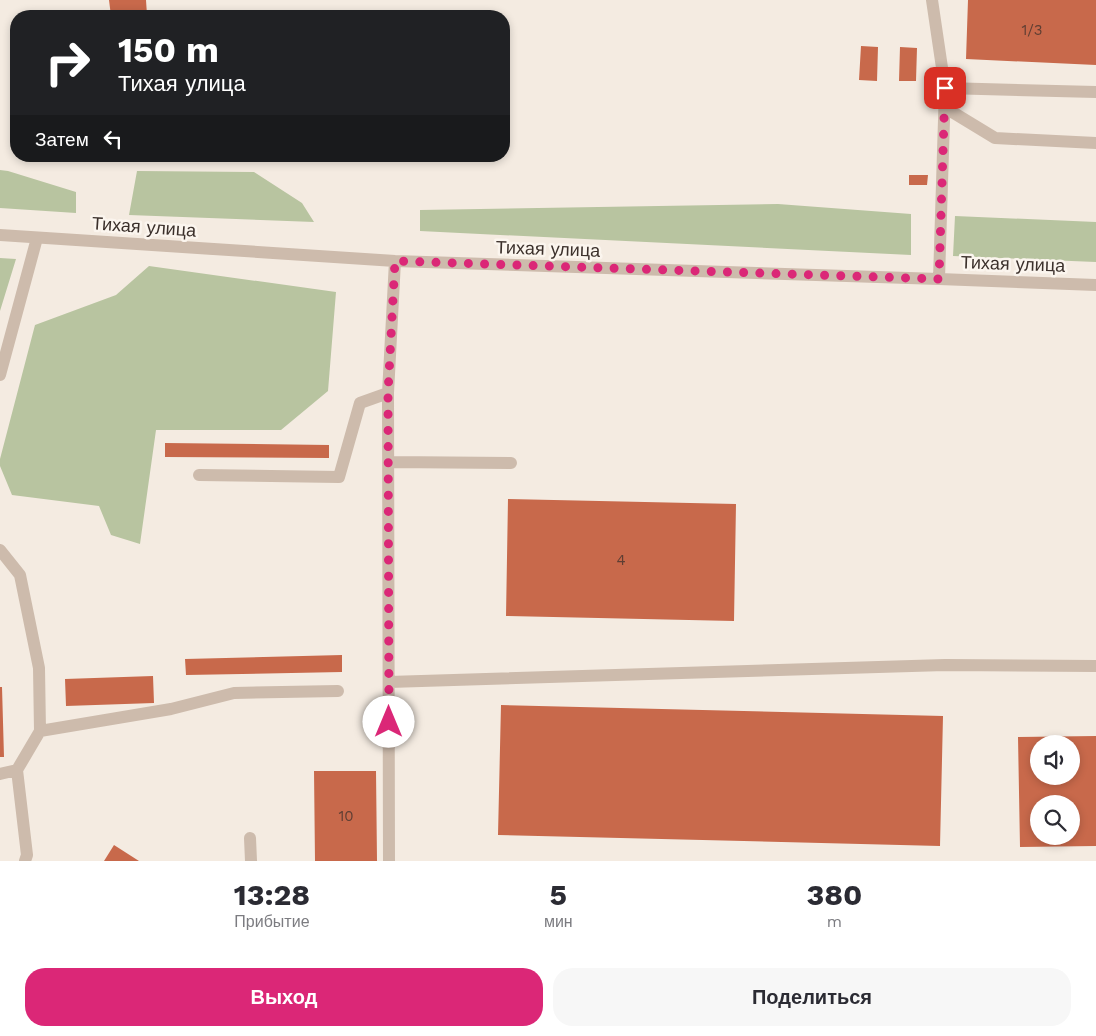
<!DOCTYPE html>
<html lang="ru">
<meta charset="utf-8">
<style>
:root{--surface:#fff;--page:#f7f7f7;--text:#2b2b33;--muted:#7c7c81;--accent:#db2777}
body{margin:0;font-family:"Work Sans",sans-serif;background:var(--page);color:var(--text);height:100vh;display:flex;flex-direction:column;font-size:19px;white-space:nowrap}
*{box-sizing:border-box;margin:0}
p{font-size:16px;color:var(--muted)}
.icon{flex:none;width:28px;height:28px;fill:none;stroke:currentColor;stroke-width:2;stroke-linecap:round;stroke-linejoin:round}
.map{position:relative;height:861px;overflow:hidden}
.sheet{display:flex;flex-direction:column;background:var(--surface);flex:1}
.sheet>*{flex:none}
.guide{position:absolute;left:10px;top:10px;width:500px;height:152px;border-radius:20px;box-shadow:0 2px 8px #0003;background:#202124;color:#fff;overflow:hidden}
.fabs{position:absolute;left:1030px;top:735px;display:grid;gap:10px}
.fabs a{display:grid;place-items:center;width:50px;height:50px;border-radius:50%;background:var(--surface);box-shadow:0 2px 8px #0003;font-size:25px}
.pin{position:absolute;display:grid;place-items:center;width:42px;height:42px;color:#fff;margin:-21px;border-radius:10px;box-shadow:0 2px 8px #0006}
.me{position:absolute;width:55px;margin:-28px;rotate:0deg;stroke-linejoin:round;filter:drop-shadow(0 0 4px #0008)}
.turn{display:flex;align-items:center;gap:18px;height:105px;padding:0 25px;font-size:22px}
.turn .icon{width:65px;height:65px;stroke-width:2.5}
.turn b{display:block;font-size:35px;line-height:42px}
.then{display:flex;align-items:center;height:48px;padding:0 25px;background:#0003;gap:10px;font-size:19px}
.eta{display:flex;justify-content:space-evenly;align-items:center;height:85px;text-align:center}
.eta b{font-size:30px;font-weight:700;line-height:35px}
.primary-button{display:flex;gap:10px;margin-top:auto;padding:10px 25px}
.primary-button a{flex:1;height:58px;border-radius:20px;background:var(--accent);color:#fff;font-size:20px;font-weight:700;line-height:58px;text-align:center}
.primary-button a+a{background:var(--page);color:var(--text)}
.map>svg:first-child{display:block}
.green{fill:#b8c4a0}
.building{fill:#c8694b;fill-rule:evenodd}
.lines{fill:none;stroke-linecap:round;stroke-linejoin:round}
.minor{stroke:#cdbbac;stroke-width:12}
.route{stroke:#db2777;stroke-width:9;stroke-dasharray:0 16.2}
.labels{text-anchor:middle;stroke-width:5;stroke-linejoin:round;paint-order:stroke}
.number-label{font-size:15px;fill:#5e3e33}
.street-label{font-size:18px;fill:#3b302b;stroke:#fbf5ee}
</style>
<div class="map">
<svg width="1096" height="861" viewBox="0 0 1096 861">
<rect width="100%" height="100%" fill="#f4ebe1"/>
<path class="green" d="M0,170L8,171L76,192V213L0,208Z
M137,171L254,172L302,203L314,222L129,215Z
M778,204L911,214V255L420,231V210Z
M955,216L1096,222V262L953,256Z
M0,258L16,259L0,311Z
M149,266L336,292L328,391L281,430H156L140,544L111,535L99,506L12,495L0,466V459L35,325L116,295Z"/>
<path class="building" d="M109,0H146L147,15L111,16Z
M968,0H1096V65L966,59Z
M861,46L878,47L877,81L859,80Z
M900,47L917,48L916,81H899Z
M909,175H928L927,185H909Z
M165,443L329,445V458L165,457Z
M508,499L736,504L734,621L506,616Z
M342,655V672L186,675L185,659Z
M153,676L154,703L66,706L65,679Z
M0,687H2L4,757H0Z
M501,705L943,716L940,846L498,835Z
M1096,736V846L1020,847L1018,737ZM1039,744H1071V776H1039ZM1039,804H1071V836H1039Z
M314,771H376L377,861H315Z
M114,845L139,861H104Z"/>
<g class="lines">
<path class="minor" d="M932,0L945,88
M944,107L995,138L1096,143
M0,235L395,261L939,279L1096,285
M939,279L945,88L1096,92
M0,375L37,238
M389,462L511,463
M199,475L339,477L360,403L388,393
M0,550L20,575L39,668L40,731L17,770L27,855L25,861
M389,682L945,665L1096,666
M40,731L171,709L234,693L338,691
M0,774L17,770
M250,838L251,861
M389,861L388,393L395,261"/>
</g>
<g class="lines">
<path class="route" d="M389,722L388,393L395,261L939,279L945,88"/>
</g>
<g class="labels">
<g class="number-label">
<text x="1032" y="35">1/3</text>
<text x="621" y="565">4</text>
<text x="346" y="821">10</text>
</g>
<g class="street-label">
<text transform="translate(144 227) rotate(4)" y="6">Тихая улица</text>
<text transform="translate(548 249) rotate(2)" y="6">Тихая улица</text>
<text transform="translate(1013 264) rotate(2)" y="6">Тихая улица</text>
</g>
</g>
</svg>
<div class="fabs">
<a><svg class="icon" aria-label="sound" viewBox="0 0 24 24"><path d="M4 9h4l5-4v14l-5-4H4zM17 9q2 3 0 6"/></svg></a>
<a><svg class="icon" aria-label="search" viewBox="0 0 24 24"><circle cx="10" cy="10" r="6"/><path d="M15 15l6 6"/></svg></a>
</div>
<div class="pin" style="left:945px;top:88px;background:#d93025"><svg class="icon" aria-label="arrive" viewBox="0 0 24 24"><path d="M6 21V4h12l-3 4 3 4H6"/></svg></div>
<svg class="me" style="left:389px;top:722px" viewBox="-20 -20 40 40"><circle r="19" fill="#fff"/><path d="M0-13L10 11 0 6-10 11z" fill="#db2777"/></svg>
<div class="guide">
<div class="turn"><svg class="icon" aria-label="right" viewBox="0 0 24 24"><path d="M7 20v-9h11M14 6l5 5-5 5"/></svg><div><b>150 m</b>Тихая улица</div></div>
<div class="then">Затем<svg class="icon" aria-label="left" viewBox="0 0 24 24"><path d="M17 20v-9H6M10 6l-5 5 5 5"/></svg></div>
</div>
</div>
<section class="sheet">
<div class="eta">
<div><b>13:28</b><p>Прибытие</p></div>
<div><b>5</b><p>мин</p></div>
<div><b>380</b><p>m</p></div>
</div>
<div class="primary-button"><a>Выход</a><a>Поделиться</a></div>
</section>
